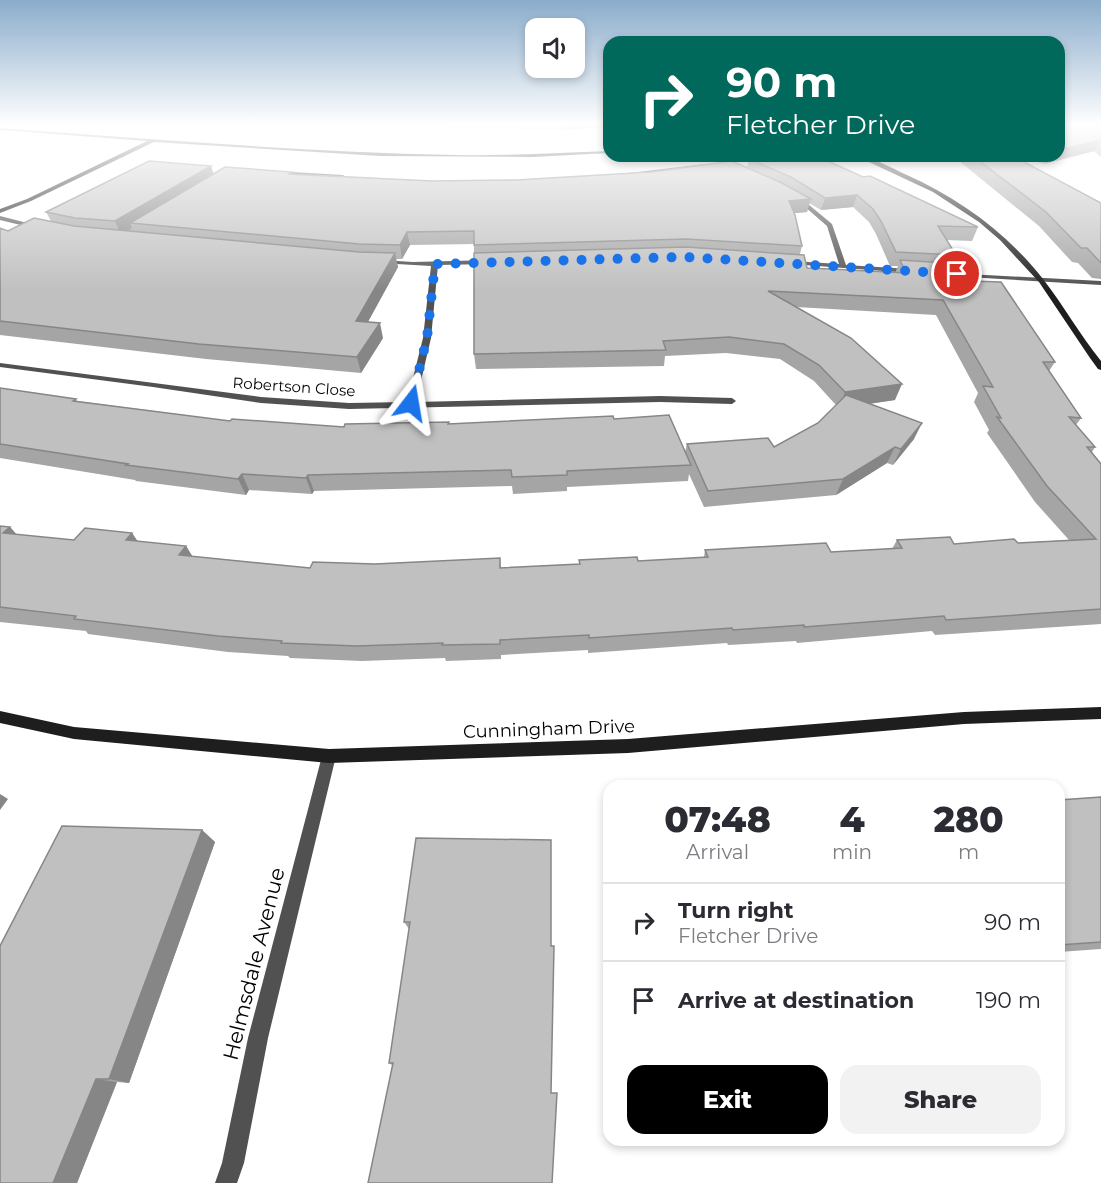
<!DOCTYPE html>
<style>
:root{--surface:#fff;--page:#f2f2f3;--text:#2b2b33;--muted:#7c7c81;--line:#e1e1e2;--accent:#000}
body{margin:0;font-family:Montserrat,sans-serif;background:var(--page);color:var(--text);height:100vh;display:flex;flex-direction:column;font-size:22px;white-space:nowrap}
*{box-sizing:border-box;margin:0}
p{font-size:20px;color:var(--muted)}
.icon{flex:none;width:33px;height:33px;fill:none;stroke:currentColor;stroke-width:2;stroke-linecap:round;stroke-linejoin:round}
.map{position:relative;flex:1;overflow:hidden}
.panel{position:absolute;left:603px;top:780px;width:462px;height:366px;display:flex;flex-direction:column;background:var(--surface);border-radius:18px;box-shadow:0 3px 9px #0003}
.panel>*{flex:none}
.hud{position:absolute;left:603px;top:36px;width:462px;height:126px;border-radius:18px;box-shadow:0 3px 9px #0003;background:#00695c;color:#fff;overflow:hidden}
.buttons{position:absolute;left:525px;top:18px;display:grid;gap:12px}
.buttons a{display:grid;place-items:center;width:60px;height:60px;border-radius:12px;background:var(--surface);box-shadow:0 3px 9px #0003;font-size:30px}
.pin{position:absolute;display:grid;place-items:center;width:51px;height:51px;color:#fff;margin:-26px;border:3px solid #fff;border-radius:50%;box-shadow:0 2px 6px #0007}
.me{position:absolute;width:66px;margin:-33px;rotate:14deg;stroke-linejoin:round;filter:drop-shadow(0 0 4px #0008)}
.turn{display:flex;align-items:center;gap:21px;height:126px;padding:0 24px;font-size:27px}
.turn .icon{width:78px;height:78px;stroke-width:2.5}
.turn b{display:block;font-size:42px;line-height:51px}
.eta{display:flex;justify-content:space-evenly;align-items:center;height:102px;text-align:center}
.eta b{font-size:36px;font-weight:800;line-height:42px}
.button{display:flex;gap:12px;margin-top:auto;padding:12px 24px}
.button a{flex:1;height:69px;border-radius:18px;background:var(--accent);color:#fff;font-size:24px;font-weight:800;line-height:69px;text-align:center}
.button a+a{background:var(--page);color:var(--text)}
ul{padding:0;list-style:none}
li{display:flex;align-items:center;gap:18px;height:78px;padding:0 24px;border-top:2px solid var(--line)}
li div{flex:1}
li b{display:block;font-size:22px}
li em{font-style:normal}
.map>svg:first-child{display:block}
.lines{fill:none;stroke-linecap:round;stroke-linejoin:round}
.street{fill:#515151;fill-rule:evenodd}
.secondary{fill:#1e1e1e;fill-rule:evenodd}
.wall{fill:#a5a5a5;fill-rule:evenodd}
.shaded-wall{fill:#868686}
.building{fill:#c0c0c0;stroke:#868686;stroke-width:1.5}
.route{stroke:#1a73e8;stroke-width:10;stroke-dasharray:0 18}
.labels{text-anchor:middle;stroke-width:4.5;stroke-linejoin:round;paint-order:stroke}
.far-street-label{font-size:15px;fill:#000;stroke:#fff}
.street-label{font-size:18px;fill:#000;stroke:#fff}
.near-street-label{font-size:21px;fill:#000;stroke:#fff}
</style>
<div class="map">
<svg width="1101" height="1183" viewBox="0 0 1101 1183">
<rect width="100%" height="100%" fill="#fff"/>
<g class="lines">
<path class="street" d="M705,164L707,167L615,177L612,175Z
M275,171L343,175L346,177L343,179L277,174Z
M794,199L808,204L832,224L846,265L910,269L913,271L910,273L791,264L790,263L793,261L839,264L827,226L804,206L794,201Z
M0,216L39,226L40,227L37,229L0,220Z
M382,260L413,262L491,260L494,262L491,264L438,265L431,338L416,402L660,396L732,398L736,401L732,404L660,402L349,409L261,403L153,387L0,367V363L261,397L349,403L407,402L423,338L431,266L380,263V261Z
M949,273L1101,281V285L951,276L949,275Z
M329,749L334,751L336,756L268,1038L244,1163L237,1183H215L222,1163L248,1038L322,756L324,751Z"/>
<path class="secondary" d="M0,128C151,139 303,152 454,155C506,156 557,153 609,151V153L533,157L381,156L154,142L31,201L0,213V209L27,199L147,141L0,130Z
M856,156C872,156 891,168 907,175C960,199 1007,233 1043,279C1064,306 1080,335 1101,361V370L1098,369L1090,358L1039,282L1000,240L979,222L933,192Z
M1101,707V719L964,724L628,753L329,763L74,739L0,723V711L74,727L329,749L628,739L964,712Z"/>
</g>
<path class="wall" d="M300,124H609L563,130Z
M1101,124V157L1094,151L1044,164L1016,156H1059Z
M953,156H1013L1101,203V279L1092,278L1078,263L1072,262L1039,226Z
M749,159L978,227L972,241L946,240L956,255L952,263L971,281L1055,362L1049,371L1081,418L1076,425L1095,447L1092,452L1101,464V624L935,635L932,631L797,643L796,641L728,645L727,643L588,653V650L501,655V659L446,661L445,658L362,661L290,658L288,656L228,652L88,634L86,631L0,622V526L10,527L17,535L74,540L132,533L137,541L186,546L192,556L310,568L375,564L500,558L501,568L579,564V560L638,561L704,557L705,550L831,552L892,549L897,540L954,544L1018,543L1069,540L1035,502L987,433L989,430L974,402L978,393L936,315L796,307L895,400L869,404L914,439L893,465L887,463L836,495L704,507L689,474L688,481L567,487V491L513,494L512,486L314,491L312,494L249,490L246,495L136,481L135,480L0,458V388L76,399L77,401L230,421L344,427L614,419L685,452L687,444L774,447L818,423L836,405L814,381L780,359L726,353L665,356L664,366L476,369L474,354V244L410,245L402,259H396L398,267L368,322L383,338L361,373L206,359L0,335V228L8,231L51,221L46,212L213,174L292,172L293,174L432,181L516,180L747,168ZM809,203L821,210L853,207L869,222L876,234L890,266H898L895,273L807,268L800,254L802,246L794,213L807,212Z
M1101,797V949L1059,952V800Z
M202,830L215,842L129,1083L117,1082L77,1183H0Z
M416,838L551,1093L392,1065L389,1063L409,929L404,922Z"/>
<path class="shaded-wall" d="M563,124H609V127L563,130Z
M1101,139L1094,151L1044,164L1048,156H1059V150Z
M211,166L215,178L130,223L132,228L121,235L115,221Z
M857,195L853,207L821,210L825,198Z
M811,199L807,212L786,214L789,201Z
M407,232L410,245L402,259L400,245Z
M395,253L398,267L360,336L356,321Z
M380,323L383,338L361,373L357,357Z
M902,384L895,400L839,408L845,392Z
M922,423L914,439L893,465L901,449Z
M895,447L887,463L836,495L843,479Z
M242,474L249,490L246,495L238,479Z
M308,475L314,491L312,494L306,478Z
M10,527L24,543L3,533Z
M132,533L143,549L126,540Z
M186,546L196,562L179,555Z
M0,794L8,799L0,810Z
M202,830L215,842L129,1083L109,1079Z
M96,1079L117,1082L77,1183H53Z"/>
<path class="building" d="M1059,124H1101V140L1059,150Z
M772,156H817L863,177L870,176L978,227L938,226L956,255L896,252L881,221L873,209L857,195L825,198L791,177L749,159Z
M973,156H1013L1101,203V263L1087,248H1081L1046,212Z
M149,161L211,166L115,221L75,218L46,212Z
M732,161L782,183L811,199L789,201L795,215L802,246L686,239L474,245V231L407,232L400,245L359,244L130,223L225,167L292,172L289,174L432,181L516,180L651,172Z
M34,218L74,226L359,252L395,253L356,321L380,323L357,357L199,344L0,321V228L8,231Z
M686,247L804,255L807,268L830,269L906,273L900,260L961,264L971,281L1001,282L1055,362H1043L1081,418L1069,417L1095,447H1087L1101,464V609L946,620L944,616L804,627V625L733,630L732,628L589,638V635L500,640V644L442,645L443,643L356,646L281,643L282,641L218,636L74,619L76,616L0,607V526L10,527L3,533L74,540L85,528L132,533L126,540L186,546L179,555L310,568L313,562L375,564L500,558V568L580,564L579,560L637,557L638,561L708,557L705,550L826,543L831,552L902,548L897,540L950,537L954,544L1014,539L1018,543L1096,539L1047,486L997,417L1001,418L983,386L993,387L943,300L768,291L851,338L902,384L845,392L819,365L784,344L729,337L663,341L666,350L474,354V253Z
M0,388L76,399L73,401L230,421L232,419L344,427L345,424L449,422L448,424L613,416L614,419L669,415L691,465L567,471V475L512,477L511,470L308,475L306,478L242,474L238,479L126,465L128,464L0,444Z
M846,395L922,423L901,449L895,447L843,479L708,491L687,444L768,438L774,447L818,423Z
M1101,797V942L1059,945V800Z
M62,826L202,830L109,1079H96L53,1183H0V946Z
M416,838L551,840V946H554L551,1093H557L552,1183H368L393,1063H389L410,922H404Z"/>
<linearGradient id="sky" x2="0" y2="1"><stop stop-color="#8baccb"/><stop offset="0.43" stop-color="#fff"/><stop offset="1" stop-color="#fff" stop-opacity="0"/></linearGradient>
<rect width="1101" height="290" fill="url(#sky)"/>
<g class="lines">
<path class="route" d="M411,403L427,338L435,264L684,257L957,274"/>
</g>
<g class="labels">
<g class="far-street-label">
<text transform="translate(294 387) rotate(4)" y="5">Robertson Close</text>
</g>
<g class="street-label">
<text transform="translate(549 729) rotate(-2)" y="6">Cunningham Drive</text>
</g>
<g class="near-street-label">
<text transform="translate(254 964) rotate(-76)" y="7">Helmsdale Avenue</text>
</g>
</g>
</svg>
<div class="buttons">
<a><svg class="icon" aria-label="sound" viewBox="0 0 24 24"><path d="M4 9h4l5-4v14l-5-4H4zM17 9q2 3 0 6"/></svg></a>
</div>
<div class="pin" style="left:957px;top:274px;background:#d93025"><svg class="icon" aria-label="arrive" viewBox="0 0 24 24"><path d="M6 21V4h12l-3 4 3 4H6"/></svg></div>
<svg class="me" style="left:411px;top:403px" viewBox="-20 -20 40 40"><path d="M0-17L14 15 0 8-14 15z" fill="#1a73e8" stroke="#fff" stroke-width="4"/></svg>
<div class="hud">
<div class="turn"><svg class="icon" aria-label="right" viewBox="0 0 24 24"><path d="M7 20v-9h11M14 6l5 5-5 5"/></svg><div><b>90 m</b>Fletcher Drive</div></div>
</div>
<section class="panel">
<div class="eta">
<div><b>07:48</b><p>Arrival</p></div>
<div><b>4</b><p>min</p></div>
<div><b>280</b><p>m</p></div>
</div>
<ul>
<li><svg class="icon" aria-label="right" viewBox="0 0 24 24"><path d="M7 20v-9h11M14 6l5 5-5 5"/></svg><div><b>Turn right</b><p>Fletcher Drive</p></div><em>90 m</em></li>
<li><svg class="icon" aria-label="arrive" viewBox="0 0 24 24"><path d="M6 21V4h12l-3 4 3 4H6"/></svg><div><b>Arrive at destination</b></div><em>190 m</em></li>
</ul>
<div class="button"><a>Exit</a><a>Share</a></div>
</section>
</div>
